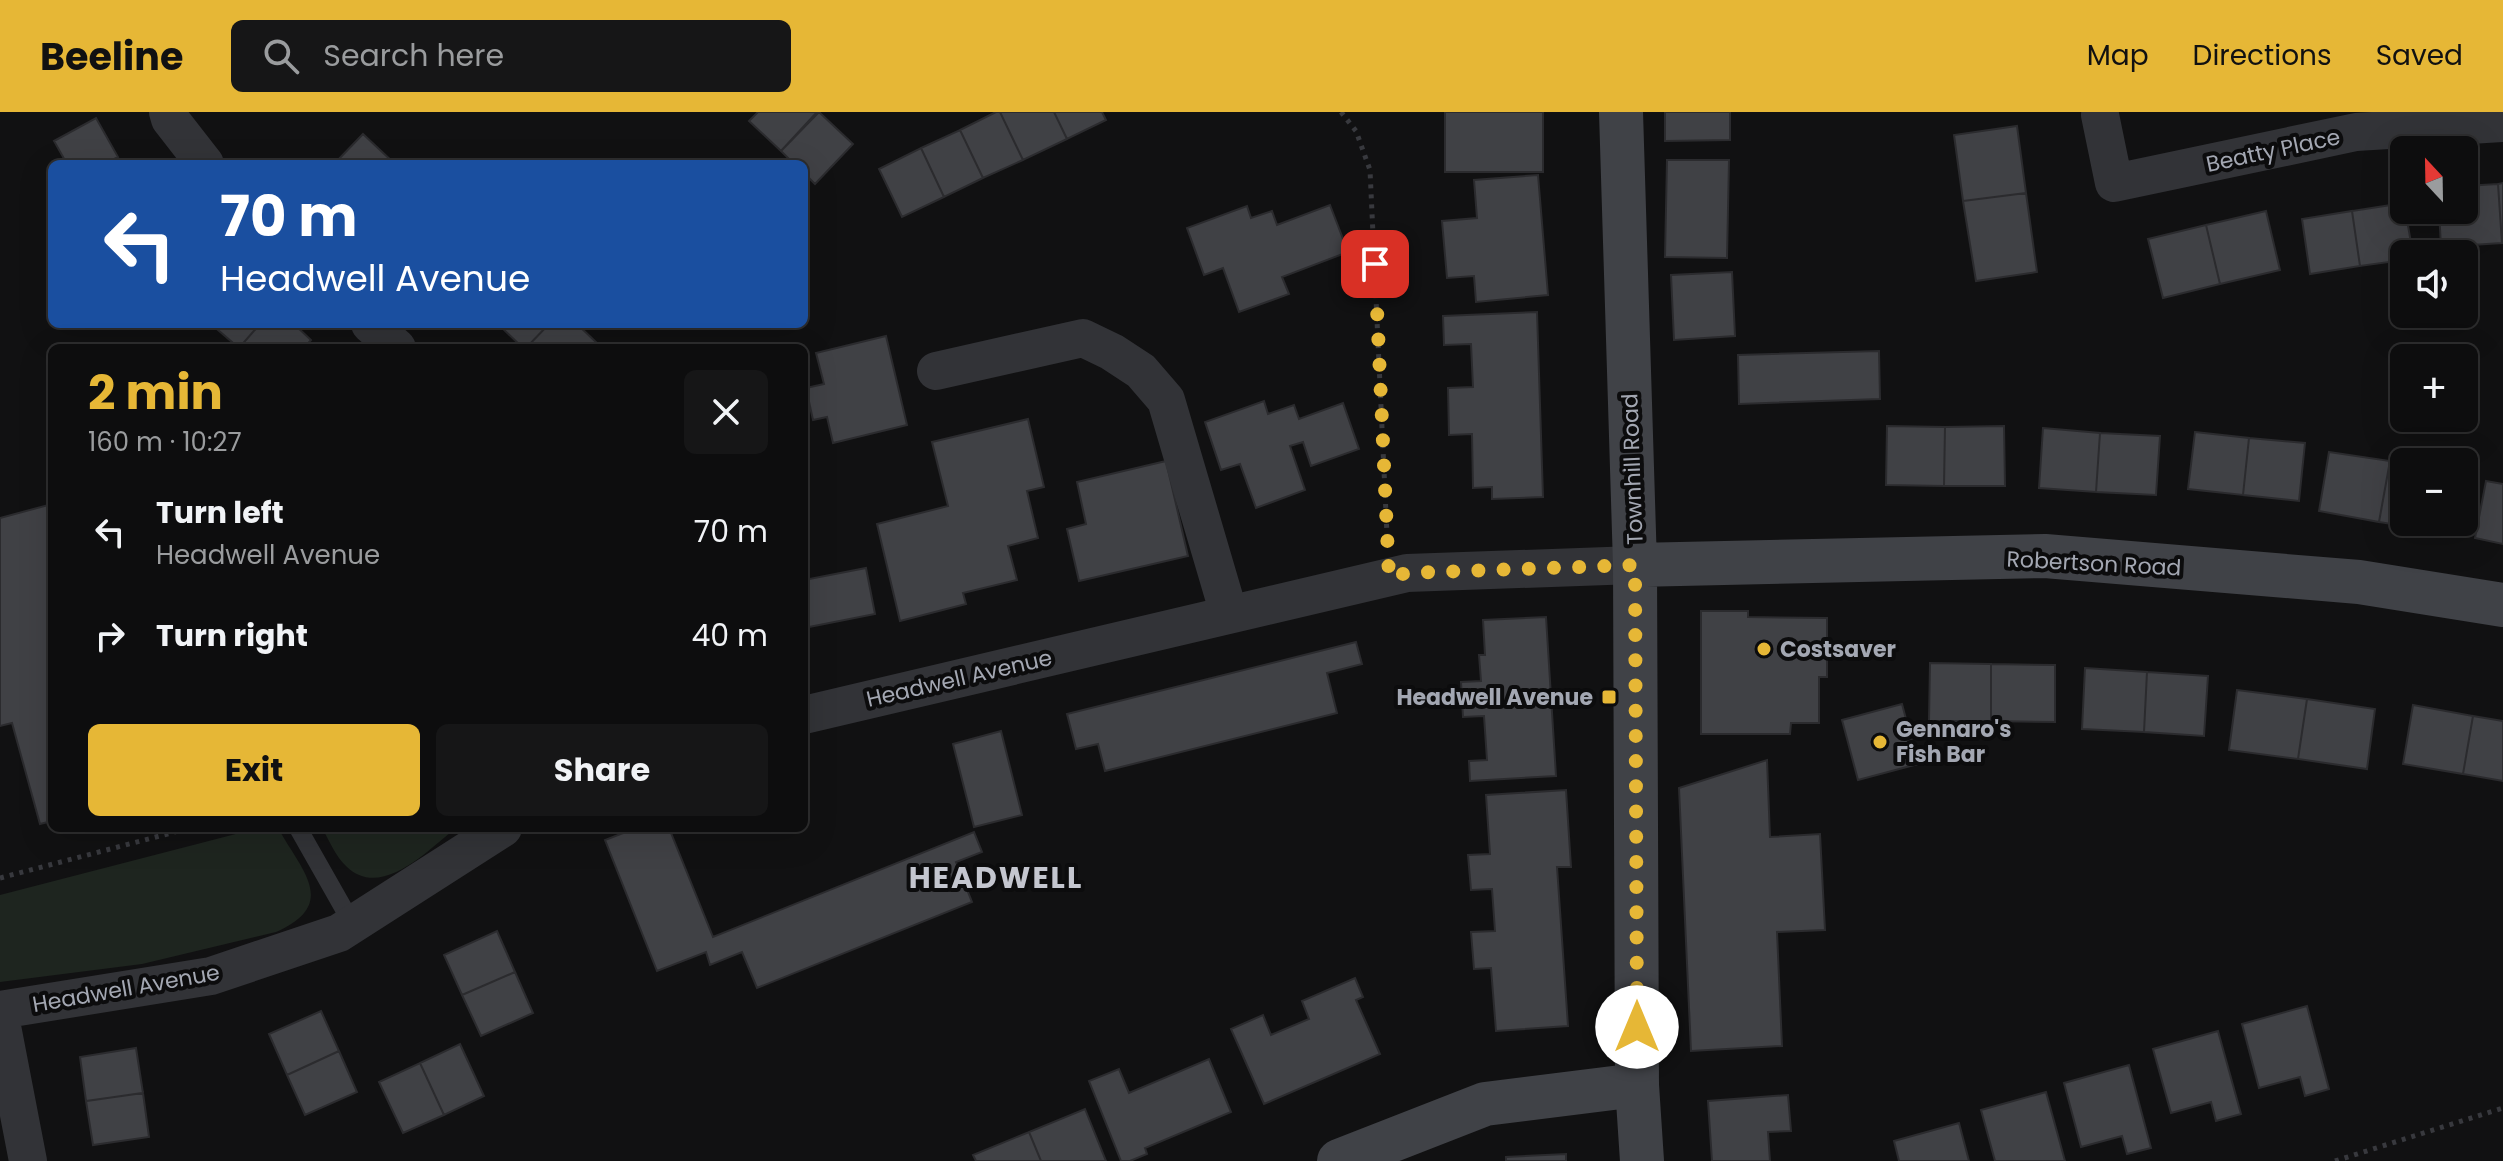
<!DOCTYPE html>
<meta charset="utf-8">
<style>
:root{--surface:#0d0d0e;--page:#161617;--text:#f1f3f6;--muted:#9a9c9e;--line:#2d2d2e;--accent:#e6b736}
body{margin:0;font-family:Poppins,sans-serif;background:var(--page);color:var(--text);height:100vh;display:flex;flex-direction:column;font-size:30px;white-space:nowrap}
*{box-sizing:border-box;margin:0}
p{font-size:26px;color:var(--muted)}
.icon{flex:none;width:44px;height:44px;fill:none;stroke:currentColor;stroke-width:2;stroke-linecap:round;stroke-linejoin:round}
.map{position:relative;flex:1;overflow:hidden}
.details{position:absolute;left:48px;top:232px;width:760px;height:488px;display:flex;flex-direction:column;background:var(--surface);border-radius:12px;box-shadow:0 8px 32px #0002,0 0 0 2px var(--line)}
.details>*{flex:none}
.top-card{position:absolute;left:48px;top:48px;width:760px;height:168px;border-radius:12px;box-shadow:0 8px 32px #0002,0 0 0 2px var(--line);background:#1a4fa0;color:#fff;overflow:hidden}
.needle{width:52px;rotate:338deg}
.tools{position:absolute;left:2390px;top:24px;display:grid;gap:16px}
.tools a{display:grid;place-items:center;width:88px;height:88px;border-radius:12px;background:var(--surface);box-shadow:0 8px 32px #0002,0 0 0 2px var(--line);font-size:40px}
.pin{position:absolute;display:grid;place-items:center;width:68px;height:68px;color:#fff;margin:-34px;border-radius:16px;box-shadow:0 4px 12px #0006}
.me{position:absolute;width:88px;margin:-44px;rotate:0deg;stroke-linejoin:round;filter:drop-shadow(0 0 6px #0008)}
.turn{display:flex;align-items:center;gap:28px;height:168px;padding:0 40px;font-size:36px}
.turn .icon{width:104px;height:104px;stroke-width:2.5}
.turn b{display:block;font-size:56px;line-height:68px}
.round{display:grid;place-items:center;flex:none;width:84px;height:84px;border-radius:12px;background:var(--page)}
.headline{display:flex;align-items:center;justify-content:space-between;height:136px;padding:0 40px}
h1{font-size:48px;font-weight:700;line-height:60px;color:var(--accent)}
.primary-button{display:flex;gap:16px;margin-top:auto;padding:16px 40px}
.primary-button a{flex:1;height:92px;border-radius:12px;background:var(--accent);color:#111;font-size:32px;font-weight:700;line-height:92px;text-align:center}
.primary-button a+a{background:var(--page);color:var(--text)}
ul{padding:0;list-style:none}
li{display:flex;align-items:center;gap:24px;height:104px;padding:0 40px}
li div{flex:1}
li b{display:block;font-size:30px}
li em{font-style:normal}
header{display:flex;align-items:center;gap:48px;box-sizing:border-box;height:112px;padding:0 40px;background:var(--accent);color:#111}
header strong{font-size:38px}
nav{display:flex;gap:44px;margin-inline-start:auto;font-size:28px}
.search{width:560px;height:72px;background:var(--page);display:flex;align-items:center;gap:20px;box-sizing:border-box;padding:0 28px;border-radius:12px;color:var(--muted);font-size:30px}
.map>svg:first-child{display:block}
.green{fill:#1e251f}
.building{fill:#404145;stroke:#2b2b2e;stroke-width:2}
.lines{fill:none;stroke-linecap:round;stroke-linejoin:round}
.path{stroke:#38393e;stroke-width:5;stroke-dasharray:4 6;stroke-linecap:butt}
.lane{stroke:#323337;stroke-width:18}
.street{stroke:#323337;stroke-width:38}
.secondary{stroke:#404247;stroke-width:44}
.route{stroke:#e6b736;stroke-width:14;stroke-dasharray:0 25.2}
.poi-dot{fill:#e6b736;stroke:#0c0c0d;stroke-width:3}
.labels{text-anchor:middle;stroke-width:8;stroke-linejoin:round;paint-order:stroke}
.street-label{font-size:22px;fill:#a3a7b2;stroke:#0c0c0d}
.poi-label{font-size:22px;font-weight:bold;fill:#a3a7b2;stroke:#0c0c0d;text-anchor:start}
.district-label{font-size:30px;font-weight:bold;letter-spacing:2px;fill:#c4c6cf;stroke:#0c0c0d}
</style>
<header>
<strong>Beeline</strong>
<div class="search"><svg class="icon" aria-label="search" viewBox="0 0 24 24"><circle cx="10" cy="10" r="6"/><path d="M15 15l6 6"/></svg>Search here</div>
<nav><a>Map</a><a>Directions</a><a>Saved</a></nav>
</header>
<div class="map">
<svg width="2503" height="1049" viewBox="0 0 2503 1049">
<rect width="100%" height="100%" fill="#111112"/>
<path class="green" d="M259,716H278C302,759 339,792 276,820L142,852L0,870V783Z
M322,716H456C429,737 381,789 346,754C336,745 329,728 322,716Z"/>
<path class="building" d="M758,0H817L781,39L749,9Z
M819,0L853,32L815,72L804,61V52H794L781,39Z
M996,0H1000L1023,48L983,66L960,18Z
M1000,0H1054L1067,27L1023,48Z
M1054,0H1102L1106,8L1067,27Z
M1445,0H1543V60H1445Z
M1665,0H1730V28L1665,29Z
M96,6L118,45L105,52H67L54,29Z
M2017,14L2026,81L1963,89L1954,23Z
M960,18L983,66L944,85L921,36Z
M363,22L395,52H334Z
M921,36L944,85L902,105L879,57Z
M1667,48H1729L1727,146L1665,145Z
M1538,63L1548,183L1476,190L1474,164L1447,166L1442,109L1477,106L1474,68Z
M2503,71V131H2502L2498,72Z
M2498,72L2502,131L2441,135L2439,98H2464V74Z
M2026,81L2037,160L1976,169L1963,89Z
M2404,91L2413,142H2404V148L2360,154L2352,99Z
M1330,93L1348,140L1282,165L1289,182L1239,200L1223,156L1204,163L1187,116L1247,94L1251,106L1272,99L1277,113Z
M2266,99L2280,158L2220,172L2206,113Z
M2352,99L2360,154L2310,162L2302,107Z
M2206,113L2220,172L2163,186L2148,127Z
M1732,160L1735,224L1674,228L1671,163Z
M1537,200L1543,385L1492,387V375L1473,376L1472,322L1449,323L1448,276L1473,275L1471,232L1444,233L1443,204Z
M211,212H260L239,236Z
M260,212H294L311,228L304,236H239Z
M498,212H549L526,236H523Z
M549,212H577L598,232L594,236H526Z
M886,224L907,313L833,331L827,305L813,308L806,276L824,272L816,241Z
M1879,239L1880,287L1739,292L1738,243Z
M1264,289L1268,302L1294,293L1299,307L1343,291L1359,337L1311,354L1303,330L1290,334L1305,378L1256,396L1240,352L1221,358L1205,310Z
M1028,307L1044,375L1027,379L1038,426L1008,434L1017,468L963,481L966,492L900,509L877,412L948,394L932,330Z
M1887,314L1945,315L1944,374L1886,373Z
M2004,314L2005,374H1944L1945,315Z
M2043,316L2100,321L2096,380L2039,376Z
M2195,320L2249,326L2243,383L2188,377Z
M2100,321L2160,324L2156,383L2096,380Z
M2249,326L2305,331L2299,389L2243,383Z
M2329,340L2390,349L2379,410L2319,399Z
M1166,349L1188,444L1079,469L1067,417L1086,412L1077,370Z
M2390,349L2404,351V410H2442L2441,420L2379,410Z
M2486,369L2503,372V432L2475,426Z
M52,392V709L40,712L12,611L0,614V406Z
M866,456L875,502L804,516V468Z
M1701,499H1748V505L1827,506V565H1819V611H1791L1790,622H1701Z
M1546,505L1556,664L1470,669L1469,649L1487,648L1484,604L1463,605L1461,570L1481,569L1479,543H1485L1483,508Z
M1356,530L1362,552L1327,561L1337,601L1105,659L1098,632L1076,637L1067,602Z
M1930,551L1991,552V609H1929Z
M1991,552L2055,553V610L1991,609Z
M2085,556L2147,560L2144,620L2082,617Z
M2147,560L2208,564L2204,624L2144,620Z
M2237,578L2307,587L2298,647L2229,638Z
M2307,587L2375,597L2367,657L2298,647Z
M1902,592L1918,652L1858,668L1842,608Z
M2413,593L2473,604L2463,662L2403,652Z
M2473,604L2503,609V669L2463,662Z
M1001,619L1022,703L974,715L953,632Z
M1767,648L1770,725L1820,722L1825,818L1777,820L1782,934L1691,939L1679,676Z
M1566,678L1571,755H1557L1568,914L1496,919L1491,856L1474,857L1471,820L1495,819L1492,777L1471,778L1468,743L1490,742L1486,683Z
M636,716H669L713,825L974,720L982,740L956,750L972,790L757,876L742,840L710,853L706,840L657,859L605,728Z
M497,819L515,860L462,883L444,843Z
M515,860L533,901L481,924L462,883Z
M1355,866L1363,885L1356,888L1380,942L1264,992L1231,917L1263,903L1271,923L1309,907L1302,889Z
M2307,894L2329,977L2305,984L2300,965L2259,976L2242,912Z
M321,899L339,939L287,963L269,922Z
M2218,919L2241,1002L2216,1009L2211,990L2171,1001L2153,937Z
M460,932L484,984L444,1003L420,951Z
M136,936L143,981L86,989L80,945Z
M339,939L357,980L305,1003L287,963Z
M1209,947L1231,1000L1145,1036L1147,1042L1130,1049H1121L1089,969L1119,957L1129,981Z
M420,951L444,1003L403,1021L379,970Z
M2129,953L2151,1036L2127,1042L2122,1024L2081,1035L2064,971Z
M2046,980L2065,1049H1995L1981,998Z
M143,981L149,1025L93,1033L86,989Z
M1788,983L1791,1019L1768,1020L1770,1049H1712L1708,989Z
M1085,997L1106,1049H1041L1029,1020Z
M1959,1011L1969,1049H1899L1894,1029Z
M1029,1020L1041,1049H976L973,1043Z
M1566,1042V1049H1506V1045Z"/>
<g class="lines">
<path class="path" d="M1341,0L1356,19L1370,58L1387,423
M0,766L190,716
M2335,1049L2503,996"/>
<path class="lane" d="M298,716L353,813"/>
<path class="street" d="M168,0L170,7L205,52
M2100,3L2114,71L2356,20L2503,11
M370,212L397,236
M936,259L1083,226L1112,240L1141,259L1166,288L1229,502
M804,603L1407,461L1635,453
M0,898L211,864L339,821L503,716
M0,904L28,1049"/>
<path class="secondary" d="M1621,0L1635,453L1637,973L1642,1049
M1635,453L2045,444L2359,470L2503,493
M1339,1049L1485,992L1637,973"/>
</g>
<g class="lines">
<path class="route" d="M1375,152L1389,465L1407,461L1635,453L1637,915"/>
</g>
<g class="poi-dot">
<circle cx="1764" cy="537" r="8"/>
<rect x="1601" y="577" width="16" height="16" rx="4"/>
<circle cx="1880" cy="630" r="8"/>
</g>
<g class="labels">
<g class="street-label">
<text transform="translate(2273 38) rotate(-12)" y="8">Beatty Place</text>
<text transform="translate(1632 357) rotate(-92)" y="8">Townhill Road</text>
<text transform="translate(2094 451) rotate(3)" y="8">Robertson Road</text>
<text transform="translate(959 566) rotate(-13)" y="8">Headwell Avenue</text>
<text transform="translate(126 876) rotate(-10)" y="8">Headwell Avenue</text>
</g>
<g class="poi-label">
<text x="1780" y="545">Costsaver</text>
<text x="1593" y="593" text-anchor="end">Headwell Avenue</text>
<text x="1896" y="625">Gennaro's<tspan x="1896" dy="25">Fish Bar</tspan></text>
</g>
<g class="district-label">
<text x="996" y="776">HEADWELL</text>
</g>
</g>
</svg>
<div class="tools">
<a><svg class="needle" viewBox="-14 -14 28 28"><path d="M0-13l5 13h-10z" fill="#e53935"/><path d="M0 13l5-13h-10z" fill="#9a9c9e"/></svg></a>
<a><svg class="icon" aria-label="sound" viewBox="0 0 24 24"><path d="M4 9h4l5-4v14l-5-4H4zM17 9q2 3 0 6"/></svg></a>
<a>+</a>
<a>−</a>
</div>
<div class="pin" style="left:1375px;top:152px;background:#d93025"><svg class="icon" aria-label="arrive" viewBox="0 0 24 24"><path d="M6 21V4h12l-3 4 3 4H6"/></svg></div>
<svg class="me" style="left:1637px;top:915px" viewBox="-20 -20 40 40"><circle r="19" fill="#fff"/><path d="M0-13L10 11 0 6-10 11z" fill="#e6b736"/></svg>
<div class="top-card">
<div class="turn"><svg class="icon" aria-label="left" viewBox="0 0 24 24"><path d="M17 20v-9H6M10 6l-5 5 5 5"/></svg><div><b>70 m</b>Headwell Avenue</div></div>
</div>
<section class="details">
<div class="headline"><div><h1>2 min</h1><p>160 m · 10:27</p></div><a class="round"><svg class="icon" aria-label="close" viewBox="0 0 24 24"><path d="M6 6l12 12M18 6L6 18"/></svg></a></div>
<ul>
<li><svg class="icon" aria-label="left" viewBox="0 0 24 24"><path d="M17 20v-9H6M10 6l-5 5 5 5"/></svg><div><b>Turn left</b><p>Headwell Avenue</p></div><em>70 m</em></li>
<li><svg class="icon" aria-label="right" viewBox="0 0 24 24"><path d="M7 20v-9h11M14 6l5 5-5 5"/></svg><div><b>Turn right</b></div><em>40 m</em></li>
</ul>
<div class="primary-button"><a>Exit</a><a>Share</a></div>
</section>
</div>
